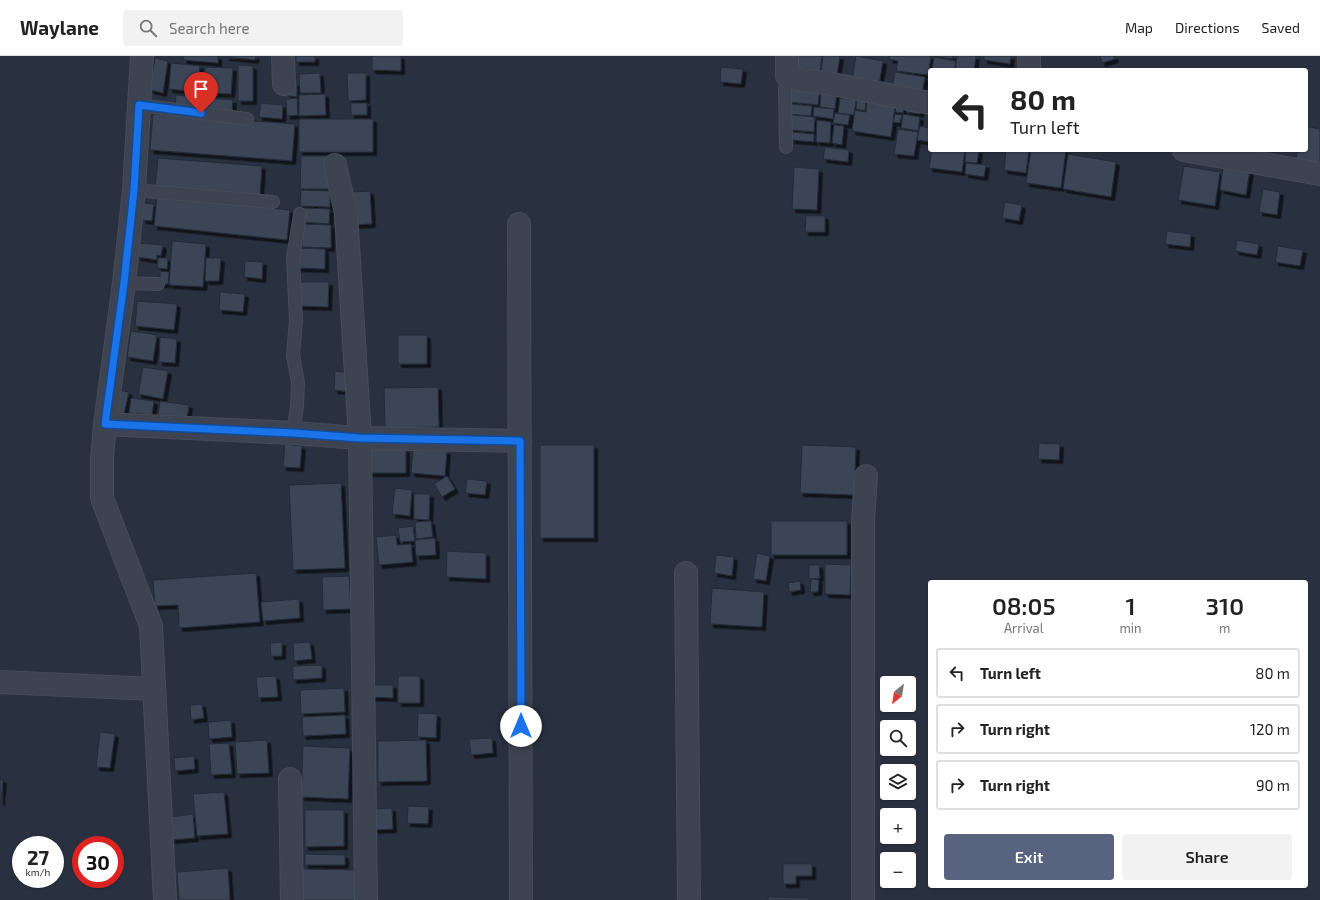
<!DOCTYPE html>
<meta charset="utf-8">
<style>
:root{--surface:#fff;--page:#f2f2f2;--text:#222;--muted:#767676;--line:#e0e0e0;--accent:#58647f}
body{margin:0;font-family:"Exo 2",sans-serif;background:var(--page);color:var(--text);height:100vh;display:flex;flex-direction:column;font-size:15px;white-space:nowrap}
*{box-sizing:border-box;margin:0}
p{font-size:13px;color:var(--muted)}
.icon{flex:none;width:22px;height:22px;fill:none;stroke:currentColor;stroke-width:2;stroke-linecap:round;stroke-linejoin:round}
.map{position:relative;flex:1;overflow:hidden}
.drawer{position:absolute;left:928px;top:524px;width:380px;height:308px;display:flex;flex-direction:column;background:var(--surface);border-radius:4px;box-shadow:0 1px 3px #0004}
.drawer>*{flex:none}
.guide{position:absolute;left:928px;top:12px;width:380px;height:84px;border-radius:4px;box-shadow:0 1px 3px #0004;background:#fff;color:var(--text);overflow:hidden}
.needle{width:26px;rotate:210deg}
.fabs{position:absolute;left:880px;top:620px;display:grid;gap:8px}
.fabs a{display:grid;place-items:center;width:36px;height:36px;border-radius:4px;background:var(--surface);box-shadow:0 1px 3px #0004;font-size:20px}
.speed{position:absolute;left:12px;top:780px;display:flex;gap:8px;font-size:20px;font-weight:700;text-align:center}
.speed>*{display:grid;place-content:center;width:52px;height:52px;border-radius:50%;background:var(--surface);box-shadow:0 1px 3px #0004;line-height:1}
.speed small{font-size:10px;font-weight:400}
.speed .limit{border:6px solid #d22;background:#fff;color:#111}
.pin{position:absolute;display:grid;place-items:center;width:34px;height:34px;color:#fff;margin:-41px -17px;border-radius:50% 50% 50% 0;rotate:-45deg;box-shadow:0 0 4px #0007}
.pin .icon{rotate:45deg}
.me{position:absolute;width:44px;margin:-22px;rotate:0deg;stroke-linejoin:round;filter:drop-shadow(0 0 3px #0008)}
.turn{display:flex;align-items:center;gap:14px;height:84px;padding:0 16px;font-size:18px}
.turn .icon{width:52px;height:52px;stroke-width:2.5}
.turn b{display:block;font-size:28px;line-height:34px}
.eta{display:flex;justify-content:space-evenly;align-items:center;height:68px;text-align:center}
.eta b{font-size:24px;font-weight:600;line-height:28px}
.action{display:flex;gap:8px;margin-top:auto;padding:8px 16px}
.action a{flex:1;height:46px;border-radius:4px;background:var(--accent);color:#fff;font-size:16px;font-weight:600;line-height:46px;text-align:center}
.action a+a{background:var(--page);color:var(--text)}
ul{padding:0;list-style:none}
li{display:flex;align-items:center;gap:12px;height:50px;margin:0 8px 6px;padding:0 8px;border:2px solid var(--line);border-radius:4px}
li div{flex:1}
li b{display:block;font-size:15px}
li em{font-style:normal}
header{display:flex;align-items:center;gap:24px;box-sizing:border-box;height:56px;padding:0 20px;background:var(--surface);border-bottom:1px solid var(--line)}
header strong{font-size:19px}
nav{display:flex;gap:22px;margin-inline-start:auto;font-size:14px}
.search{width:280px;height:36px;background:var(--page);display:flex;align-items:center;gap:10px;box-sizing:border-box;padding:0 14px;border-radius:4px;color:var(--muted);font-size:15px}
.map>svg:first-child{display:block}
.building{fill:#3b4556;stroke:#232a37;filter:url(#shadow)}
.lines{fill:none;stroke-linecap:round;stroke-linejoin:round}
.lane-casing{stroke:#464c59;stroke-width:14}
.street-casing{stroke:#464c59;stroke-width:24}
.lane{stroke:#3d4350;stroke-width:12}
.street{stroke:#3d4350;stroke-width:22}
.route-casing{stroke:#114b97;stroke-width:10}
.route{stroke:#1a73e8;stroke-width:7}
</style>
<header>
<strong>Waylane</strong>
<div class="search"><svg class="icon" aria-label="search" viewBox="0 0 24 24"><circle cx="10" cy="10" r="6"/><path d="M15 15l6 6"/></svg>Search here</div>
<nav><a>Map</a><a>Directions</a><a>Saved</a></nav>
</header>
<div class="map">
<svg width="1320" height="844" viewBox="0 0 1320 844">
<defs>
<filter id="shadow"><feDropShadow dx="3.5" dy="3.5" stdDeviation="0" flood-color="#0009"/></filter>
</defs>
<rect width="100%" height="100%" fill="#293140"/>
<path class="building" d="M184,0H218V7L183,4Z
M226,0H256L255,4L226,1Z
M296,0H315V6H296Z
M372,0H401V15L372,14Z
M794,0H822L820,15L793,11Z
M823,0H840L836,25L820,22Z
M856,0L883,5L879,29L852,24Z
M890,0H931L928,19L896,15L898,5L889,3Z
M933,0H953L952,3Z
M957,0H976L974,14H955Z
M984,0H1011L1010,8L984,4Z
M1100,0H1114L1115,3L1102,7Z
M934,1L956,5L954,14H932Z
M155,2L168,5L163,37L150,34Z
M171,7L200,10L198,36L169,33Z
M238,9L253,10V45H238Z
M205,11L233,12L231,38L204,37Z
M721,11L743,13L741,28L720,26Z
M895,16L925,21L922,37L892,32Z
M320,17L321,37H300L299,18Z
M347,17H366V44L348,45Z
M288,26L297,27V41L288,40Z
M789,28L820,31L818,49L787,46Z
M821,34L837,35L835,53L820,51Z
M325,38L326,59L299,60V39Z
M176,39L233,44L232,56L175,51Z
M297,42L298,59L287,60L286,43Z
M840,42L856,44L854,59L838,57Z
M857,43L866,45L865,55L856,53Z
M867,46L895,50L891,81L852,75L855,54L866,56Z
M261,47L283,49L282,63L259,61Z
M351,47H367V59H351Z
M896,47L905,49L903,57L895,56Z
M907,47L922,49L920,58L906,56Z
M791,48L812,50L811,60L789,58Z
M814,51L834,53L833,63L813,60Z
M835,57L850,59L848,69L833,67Z
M153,58L295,68L292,105L150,94Z
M895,58L902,59L900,67L893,66Z
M903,58L920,61L918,75L901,72Z
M792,59L815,61L814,76L790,74Z
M299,63H373V96H299Z
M817,64L831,66L830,87L816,86Z
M834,69L844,70L842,89L832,87Z
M920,70L930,72V86L917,84Z
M1306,70L1320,73V111L1295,106L1298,94H1306Z
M898,73L918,76L914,100L894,98Z
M792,76L814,78V86L791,84Z
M825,91L849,94L848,106L823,103Z
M932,94H965L962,116L929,112Z
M966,94H979L977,107L965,106Z
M1006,94H1029L1026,117L1004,114Z
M1031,94H1066L1061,132L1026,127Z
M1244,94H1264L1263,103Z
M1068,98L1116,106L1111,141L1063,133Z
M301,100H331L330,133H300Z
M158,102L262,110L260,139L155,131Z
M966,107L986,109L984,121L965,118Z
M1184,110L1220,116L1215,150L1178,144Z
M1223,110L1250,114L1246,139L1220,134Z
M794,111L819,113L817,154L792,153Z
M1263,133L1280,136L1277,159L1259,156Z
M301,134L330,135V151L300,150Z
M370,135L372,168L353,169L351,136Z
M157,140L290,154L287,184L154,170Z
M1005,146L1022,149L1019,165L1002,162Z
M144,147L154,148L152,165L142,164Z
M304,152L330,153L329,168L303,166Z
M806,160H825V176H805Z
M303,168L331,169V192L302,191Z
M1167,175L1191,178L1190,191L1165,188Z
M1237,184L1259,188L1257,199L1235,195Z
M172,185L206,188L203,231L169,229Z
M138,187L163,189L161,200L157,199V204L137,201Z
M1278,190L1303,194L1300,210L1275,206Z
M298,192L325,193V213L297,212Z
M158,202H168L167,213L157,212Z
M206,202H221L219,225H205Z
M245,205L263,206L262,223L244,221Z
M160,215L169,216L168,228H160Z
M298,226H329L328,251L297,250Z
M220,236L245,238L243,256L219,254Z
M137,245L177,248L174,274L135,270Z
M131,275L157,279L153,305L127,301Z
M398,279H427V308H398Z
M160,281L177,283L175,307L159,306Z
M143,311L168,315L163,343L138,338Z
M335,315L352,317L350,336L334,334Z
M438,331L439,371L385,372L384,332Z
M119,334L129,336L124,358L115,356Z
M131,342L154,345L152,359L129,357Z
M160,345L189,349L187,363L158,359Z
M1039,387L1060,388L1059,404L1038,403Z
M285,388L302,390L300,412L283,411Z
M540,389H594V482H540Z
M802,389L856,391L854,439L800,437Z
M413,392L447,395L445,420L411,417Z
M368,393H406V417H368Z
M447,420L455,433L442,441L434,428Z
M467,423L487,425L485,439L465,437Z
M341,427L345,512L293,514L289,429Z
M395,432L412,434L410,460L392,458Z
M414,438H430L429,464L414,463Z
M431,465L433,481L416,483L415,466Z
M771,465H847V499H771Z
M413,470L415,485L400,486L398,472Z
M396,479L397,489L411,488L413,506L379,509L376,481Z
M435,482L436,499L416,500L415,484Z
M447,495L486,497V523L446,521Z
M757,497L770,500L766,525L753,523Z
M716,499L734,501L732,520L714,517Z
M825,508L851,509L850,539L825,538Z
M809,509H819L820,522L809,523Z
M256,517L260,566L179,572L178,549L155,550L153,524Z
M349,520L351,553L323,554L322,521Z
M811,523L819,524L818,536H810Z
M800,525L801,534L789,536L788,527Z
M712,532L764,536L762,571L710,568Z
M299,543L300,562L263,565L261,546Z
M282,586V600H271L270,587Z
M310,586L312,603L294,605L293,587Z
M322,609V622L293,624V610Z
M276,620L278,641L258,642L256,621Z
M398,620H420V647H398Z
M368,629H393V642L368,641Z
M344,632L345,656L301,658L300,634Z
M202,648L204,662L191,664L190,649Z
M418,657L437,658L436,682L417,681Z
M345,659L346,678L303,680L302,661Z
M231,664L232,681L209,683L208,666Z
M100,676L115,678L110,712L96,711Z
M492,682L493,697L471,699L469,683Z
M267,684L269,717L237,718L235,686Z
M426,684L427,725L378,726V685Z
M229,687L232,718L211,719L209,688Z
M303,690L350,692L348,743L301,741Z
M194,700L195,713L175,715L174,702Z
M0,723L3,724L1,746H0Z
M224,736L228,778L197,780L193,738Z
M408,750L429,751L428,768L407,767Z
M392,752L393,773L375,774L374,753Z
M305,754H344V790L305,791Z
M193,758L195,782L172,784L169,761Z
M305,798L345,799V809H305Z
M783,808H812V820H796V828H783Z
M228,812L230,844H179L177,816Z
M302,813L356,814L355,844H301Z
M768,841L809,842V844H768Z"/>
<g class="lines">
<defs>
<path id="lane" d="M139,49L247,63
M786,91L785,33L787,19
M134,134L273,146
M124,227L158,228
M293,377L297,350L298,327L293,299L296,264L293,202L300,158"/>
<path id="street" d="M142,0L134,134L124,227L105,368L102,402V442L151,570L165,844
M283,0L284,28
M787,0V19L801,24L827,27L930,47
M1029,0V14
M1184,94L1320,118
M335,109L346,157L360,382L520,385
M519,168L521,844
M105,368L293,377L360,382L366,844
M686,517L689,844
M0,626L154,633
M290,723L292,844
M863,844V464L866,420"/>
</defs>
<use href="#lane" class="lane-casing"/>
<use href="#street" class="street-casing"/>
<use href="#lane" class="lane"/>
<use href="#street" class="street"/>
</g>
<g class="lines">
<defs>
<path id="route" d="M201,57L139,49L134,134L124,227L105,368L293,377L360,382L520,385L521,670"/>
</defs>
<use href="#route" class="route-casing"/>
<use href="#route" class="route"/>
</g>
</svg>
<div class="fabs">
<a><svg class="needle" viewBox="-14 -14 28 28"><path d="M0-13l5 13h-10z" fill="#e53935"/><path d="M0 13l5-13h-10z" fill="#767676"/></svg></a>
<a><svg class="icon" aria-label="search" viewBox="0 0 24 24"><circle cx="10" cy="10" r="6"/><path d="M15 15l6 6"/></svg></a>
<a><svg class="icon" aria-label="layers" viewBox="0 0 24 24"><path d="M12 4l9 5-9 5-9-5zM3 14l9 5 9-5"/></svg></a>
<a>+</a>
<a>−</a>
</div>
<div class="speed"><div>27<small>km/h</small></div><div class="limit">30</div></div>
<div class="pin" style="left:201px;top:57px;background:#d93025"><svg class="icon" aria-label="arrive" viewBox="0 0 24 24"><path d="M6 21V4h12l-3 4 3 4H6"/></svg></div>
<svg class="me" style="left:521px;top:670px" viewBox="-20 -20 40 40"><circle r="19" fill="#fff"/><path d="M0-13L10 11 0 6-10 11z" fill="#1a73e8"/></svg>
<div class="guide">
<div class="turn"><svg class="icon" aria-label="left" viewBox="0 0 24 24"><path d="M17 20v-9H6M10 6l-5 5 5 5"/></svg><div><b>80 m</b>Turn left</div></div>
</div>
<section class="drawer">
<div class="eta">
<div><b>08:05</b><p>Arrival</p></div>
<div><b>1</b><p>min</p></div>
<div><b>310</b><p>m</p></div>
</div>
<ul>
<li><svg class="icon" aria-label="left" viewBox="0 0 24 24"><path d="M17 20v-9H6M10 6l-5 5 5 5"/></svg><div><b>Turn left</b></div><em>80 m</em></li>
<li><svg class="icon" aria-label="right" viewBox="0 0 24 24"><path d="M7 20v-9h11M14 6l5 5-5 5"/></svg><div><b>Turn right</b></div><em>120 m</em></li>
<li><svg class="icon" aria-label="right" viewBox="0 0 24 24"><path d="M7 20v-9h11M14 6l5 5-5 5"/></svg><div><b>Turn right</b></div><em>90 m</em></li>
</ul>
<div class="action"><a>Exit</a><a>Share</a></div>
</section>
</div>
